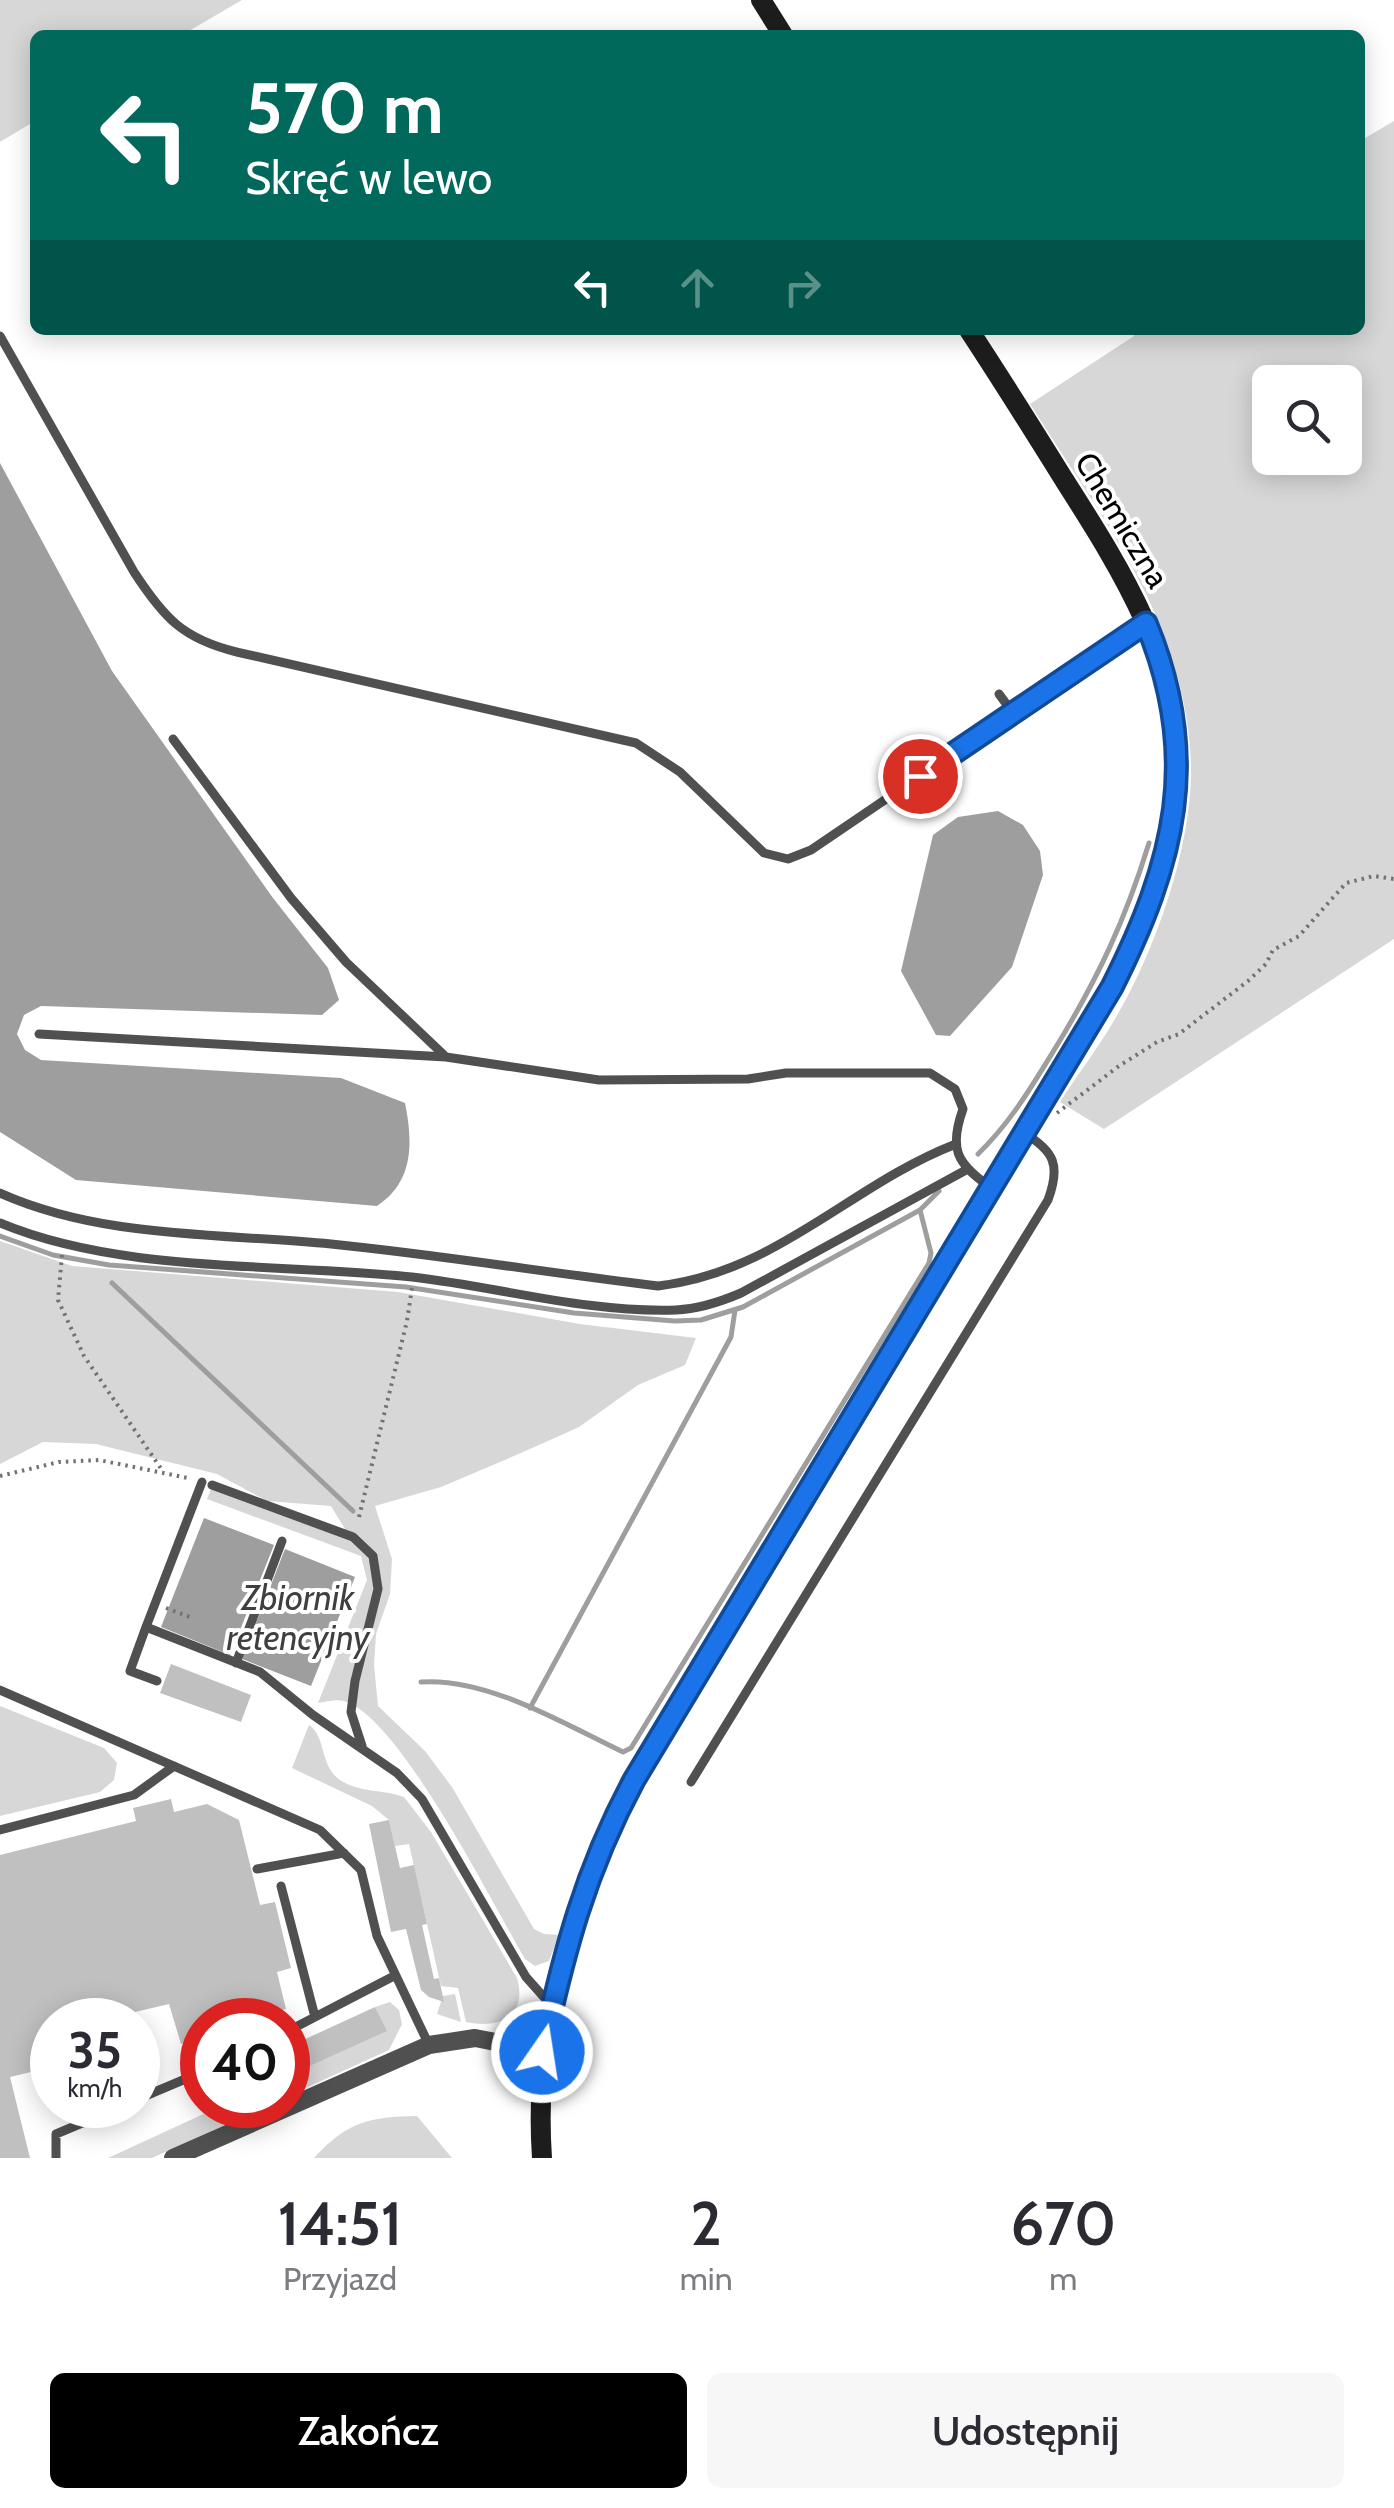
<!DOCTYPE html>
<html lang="pl">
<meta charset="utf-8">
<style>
:root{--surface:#fff;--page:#f7f7f7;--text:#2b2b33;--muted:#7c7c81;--accent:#000}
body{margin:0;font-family:Cabin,sans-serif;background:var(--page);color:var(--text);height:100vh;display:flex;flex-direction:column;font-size:38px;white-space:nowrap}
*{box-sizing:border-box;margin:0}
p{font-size:32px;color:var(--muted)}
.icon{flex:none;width:55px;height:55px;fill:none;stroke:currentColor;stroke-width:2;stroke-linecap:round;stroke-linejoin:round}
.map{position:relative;height:2158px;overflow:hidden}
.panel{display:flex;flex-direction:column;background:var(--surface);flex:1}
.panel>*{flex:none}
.guide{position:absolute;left:30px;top:30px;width:1335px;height:305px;border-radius:15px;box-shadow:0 5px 25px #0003;background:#00695c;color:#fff;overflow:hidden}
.tools{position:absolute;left:1252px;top:365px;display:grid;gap:20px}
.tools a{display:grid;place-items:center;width:110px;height:110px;border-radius:15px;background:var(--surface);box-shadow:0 5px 25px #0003;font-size:50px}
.speed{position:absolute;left:30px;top:1998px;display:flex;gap:20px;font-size:50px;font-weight:700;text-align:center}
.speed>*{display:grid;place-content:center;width:130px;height:130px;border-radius:50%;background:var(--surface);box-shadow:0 5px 25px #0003;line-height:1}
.speed small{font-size:25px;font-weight:400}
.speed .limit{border:15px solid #d22;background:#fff;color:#111}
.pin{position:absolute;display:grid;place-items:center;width:85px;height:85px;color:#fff;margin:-42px;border:5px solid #fff;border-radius:50%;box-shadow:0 2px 10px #0007}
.me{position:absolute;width:110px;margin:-55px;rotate:13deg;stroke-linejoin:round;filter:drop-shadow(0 0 8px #0008)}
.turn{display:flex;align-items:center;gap:35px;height:210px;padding:0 50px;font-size:45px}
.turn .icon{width:130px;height:130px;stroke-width:2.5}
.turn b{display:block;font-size:70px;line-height:85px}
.lanes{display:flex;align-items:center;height:95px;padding:0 50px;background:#0003;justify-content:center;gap:50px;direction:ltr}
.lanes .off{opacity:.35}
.eta{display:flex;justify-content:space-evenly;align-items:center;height:170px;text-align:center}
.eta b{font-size:60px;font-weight:600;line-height:70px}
.action{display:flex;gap:20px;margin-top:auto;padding:20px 50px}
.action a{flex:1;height:115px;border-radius:15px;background:var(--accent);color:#fff;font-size:40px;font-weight:600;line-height:115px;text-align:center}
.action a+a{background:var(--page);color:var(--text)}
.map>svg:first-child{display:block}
.green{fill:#d7d7d7;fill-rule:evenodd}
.water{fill:#9e9e9e}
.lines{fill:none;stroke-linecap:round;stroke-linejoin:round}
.stream{stroke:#9e9e9e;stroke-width:5}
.building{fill:#c0c0c0}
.path{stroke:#727272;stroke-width:4;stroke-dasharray:2.5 5;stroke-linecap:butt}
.lane{stroke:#505050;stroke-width:9}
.street{stroke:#505050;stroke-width:18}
.secondary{stroke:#1d1d1d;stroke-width:20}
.route-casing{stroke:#114b97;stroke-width:25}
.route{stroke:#1a73e8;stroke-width:18}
.labels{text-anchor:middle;stroke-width:8;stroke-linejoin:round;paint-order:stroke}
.street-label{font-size:32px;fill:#000;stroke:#fff}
.water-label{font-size:35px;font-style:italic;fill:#3f3f3f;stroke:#fff}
</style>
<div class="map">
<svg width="1394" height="2158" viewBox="0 0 1394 2158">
<rect width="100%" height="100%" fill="#fff"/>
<path class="green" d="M0,0H242L182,35H35V121L0,142Z
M1394,121V939L1104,1129L1060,1102C1078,1074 1098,1048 1115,1019C1155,951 1192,847 1191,767C1190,707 1171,645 1145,592C1112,526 1069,466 1030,404L1134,336V330H1360V141ZM1270,382H1345V458H1270Z
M0,1241L72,1266L398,1292L580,1324L696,1338L685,1365L638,1385L579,1427L521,1453L441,1487L375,1506L392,1559L390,1594L376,1634L374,1665L378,1706L425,1751L452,1787L534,1929L544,1934L559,1935L549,1961L535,1966L525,1959C491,1901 404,1727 349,1703C339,1698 329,1701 318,1703L367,1580L361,1556L207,1499L211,1489L342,1535L345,1529L331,1506L267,1501L217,1474L96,1444L43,1442L0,1464Z
M0,1706L104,1748L117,1763L114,1780L100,1792L0,1816Z
M309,1725C326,1736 320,1767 340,1780C360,1793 382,1789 404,1797L431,1832L517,1978C528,2017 499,2029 466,2022L458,1988L441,1986L409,1844L395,1846L389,1820L372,1806L292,1768Z
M455,1994L461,2022L437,2014L443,1996Z
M390,2002L399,2010L402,2024L389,2050L288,2096V2076L386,2031L375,2007Z
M223,2105H269L152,2158H108Z
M417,2116L452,2158H314C348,2121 370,2117 417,2116Z"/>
<path class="water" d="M0,463L112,671L273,898L328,968L339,1000L322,1015L41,1006L24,1015L17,1034L25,1050L41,1060L341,1078L405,1103C413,1142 414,1182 377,1206L76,1180L0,1132Z
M998,811L1023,825L1040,851L1043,875L1012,967L950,1036L936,1035L901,971L933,835L958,817Z
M204,1518L274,1545L230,1655L161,1627Z
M285,1549L355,1577L311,1686L242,1659Z"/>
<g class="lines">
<path class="stream" d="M978,1154C1011,1122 1032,1086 1056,1047C1098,978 1125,921 1149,843
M0,1236L53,1255L109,1265L406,1287L574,1313L675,1321L701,1320L743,1307L920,1210L939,1191
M112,1283L353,1511
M421,1682C487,1677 564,1724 623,1752L631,1748L929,1263L931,1253L920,1210
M530,1708L731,1337L735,1310"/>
</g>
<path class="building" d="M171,1664L251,1695L241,1722L160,1693Z
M171,1799L174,1812L207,1804L239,1820L260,1905L275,1902L291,1968L277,1972L286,2009L241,2020H202V2029L192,2032L194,2041L181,2044L169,2004L114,2017L115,2020H52V2067L10,2077L30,2158H0V1855L136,1821L133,1808Z
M389,1820L400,1868L414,1865L427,1924L422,1925L434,1979L439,1978L444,2002L429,1997L421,1990L406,1929L391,1932L369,1824Z
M375,2007L387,2031L288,2076V2047Z"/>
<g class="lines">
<path class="path" d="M1057,1113L1119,1066L1157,1042L1179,1034L1248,981L1266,964L1273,950L1299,936L1346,883L1374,876L1394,879
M62,1255L58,1300L84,1356L162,1470
M0,1476L59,1462L99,1460L188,1478
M359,1517L407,1321L412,1288
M166,1608L190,1617
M257,1642L271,1648"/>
<path class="lane" d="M0,336L134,572C164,618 183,639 237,652L636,743L680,772L764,853L788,859L811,850L1144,624
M999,694L1013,713
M173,739L291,898L346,962L446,1057
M39,1034L446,1057L599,1080L748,1079L786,1073H930L955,1089L963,1109C949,1148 956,1163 989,1186
M0,1193C103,1239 221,1233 331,1244C441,1255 549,1273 658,1286C778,1272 850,1185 956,1144
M0,1223C122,1274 281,1263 412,1277C499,1287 587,1313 676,1310C699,1309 720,1302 741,1293L966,1170
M212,1485L353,1537L373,1556L378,1589L355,1681L351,1712L362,1746
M146,1627L202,1482
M236,1663L282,1541
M157,1681L130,1671L146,1627L260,1672L313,1715L397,1773L422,1799L526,1977L550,2004
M0,1690L320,1830L361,1870L377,1936L429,2045
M691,1782L1048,1200C1061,1165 1054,1151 1024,1133
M0,1830L134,1795L174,1766
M257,1869L344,1853
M281,1886L315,2017
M288,2031L394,1976
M138,2099L202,2072
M56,2158V2134L125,2105"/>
<path class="street" d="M173,2158L429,2045L475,2038L542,2051"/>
<path class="secondary" d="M761,0L783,35
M542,2158C532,2013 578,1883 645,1758L1112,987C1145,922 1175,851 1178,778C1183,665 1121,569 1063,478C1032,428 1001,379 969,330"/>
</g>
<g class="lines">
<defs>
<path id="route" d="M542,2052C564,1952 585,1871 634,1780L1112,987C1175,862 1202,757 1146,623L920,776"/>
</defs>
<use href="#route" class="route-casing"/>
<use href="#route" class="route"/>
</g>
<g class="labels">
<g class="street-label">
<text transform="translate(1122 520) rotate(59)" y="11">Chemiczna</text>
</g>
<g class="water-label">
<text x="298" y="1610">Zbiornik<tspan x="298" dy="40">retencyjny</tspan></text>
</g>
</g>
</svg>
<div class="tools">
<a><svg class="icon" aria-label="search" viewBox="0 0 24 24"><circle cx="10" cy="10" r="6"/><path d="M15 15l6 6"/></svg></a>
</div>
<div class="speed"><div>35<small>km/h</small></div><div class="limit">40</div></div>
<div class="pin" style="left:920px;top:776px;background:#d93025"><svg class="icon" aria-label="arrive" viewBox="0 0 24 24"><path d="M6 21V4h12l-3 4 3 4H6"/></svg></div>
<svg class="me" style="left:542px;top:2052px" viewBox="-20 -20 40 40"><circle r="17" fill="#1a73e8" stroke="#fff" stroke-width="3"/><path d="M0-11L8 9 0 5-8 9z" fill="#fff"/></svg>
<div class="guide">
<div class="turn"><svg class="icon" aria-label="left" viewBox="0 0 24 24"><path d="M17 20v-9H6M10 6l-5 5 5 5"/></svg><div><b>570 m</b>Skręć w lewo</div></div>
<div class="lanes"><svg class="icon" aria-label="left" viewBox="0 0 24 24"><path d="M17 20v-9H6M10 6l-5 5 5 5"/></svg><svg class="icon off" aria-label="ahead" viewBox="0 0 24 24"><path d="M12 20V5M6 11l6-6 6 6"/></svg><svg class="icon off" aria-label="right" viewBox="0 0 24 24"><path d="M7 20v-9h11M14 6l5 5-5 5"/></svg></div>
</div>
</div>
<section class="panel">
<div class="eta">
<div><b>14:51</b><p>Przyjazd</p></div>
<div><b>2</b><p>min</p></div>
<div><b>670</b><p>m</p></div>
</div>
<div class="action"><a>Zakończ</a><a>Udostępnij</a></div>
</section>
